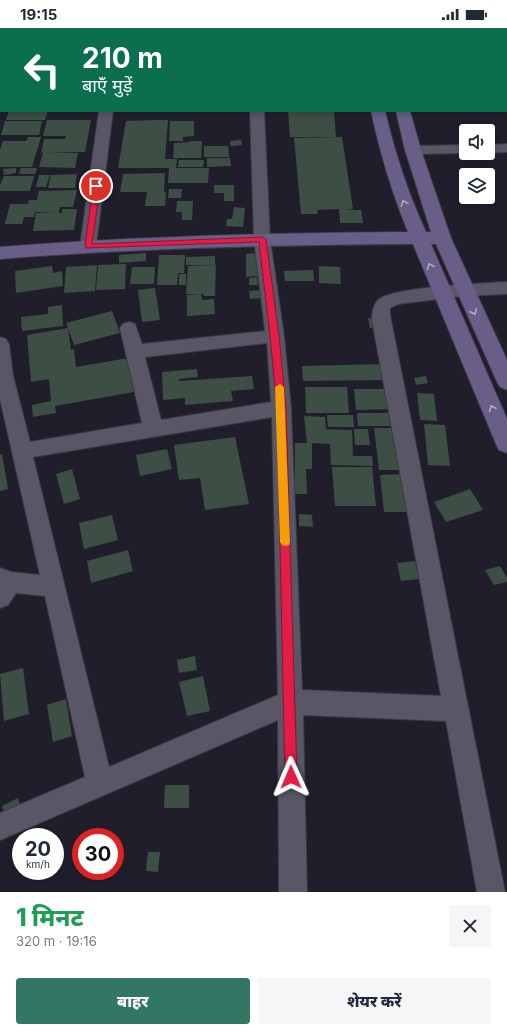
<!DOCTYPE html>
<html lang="hi">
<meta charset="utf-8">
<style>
:root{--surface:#fff;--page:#f6f6f7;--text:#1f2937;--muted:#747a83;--accent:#327664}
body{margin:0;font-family:Inter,"Noto Sans Devanagari",sans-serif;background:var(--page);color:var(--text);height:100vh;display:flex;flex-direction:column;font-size:15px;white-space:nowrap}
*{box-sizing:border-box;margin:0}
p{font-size:13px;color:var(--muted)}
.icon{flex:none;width:22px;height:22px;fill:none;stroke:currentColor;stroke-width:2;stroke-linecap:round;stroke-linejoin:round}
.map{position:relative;height:864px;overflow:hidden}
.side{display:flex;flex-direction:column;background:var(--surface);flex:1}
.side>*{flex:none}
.banner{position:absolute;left:0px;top:0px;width:507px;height:84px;box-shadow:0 2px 6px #0003;background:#0b6e4f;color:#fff;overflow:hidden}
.controls{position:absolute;left:459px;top:96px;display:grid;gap:8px}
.controls a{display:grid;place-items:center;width:36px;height:36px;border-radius:4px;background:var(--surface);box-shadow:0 2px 6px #0003;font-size:20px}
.speed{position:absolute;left:12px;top:800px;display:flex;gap:8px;font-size:20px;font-weight:700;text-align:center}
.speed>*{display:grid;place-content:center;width:52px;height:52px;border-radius:50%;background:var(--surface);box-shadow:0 2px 6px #0003;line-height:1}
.speed small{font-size:10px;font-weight:400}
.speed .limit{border:6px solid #d22;background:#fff;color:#111}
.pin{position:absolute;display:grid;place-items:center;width:34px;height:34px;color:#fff;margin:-17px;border:2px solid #fff;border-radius:50%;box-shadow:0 1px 4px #0007}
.me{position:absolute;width:44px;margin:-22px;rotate:359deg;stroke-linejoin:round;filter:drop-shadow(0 0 3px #0008)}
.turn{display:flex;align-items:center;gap:14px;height:84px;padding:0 16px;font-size:18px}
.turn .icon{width:52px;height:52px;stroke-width:2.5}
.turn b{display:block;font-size:28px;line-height:34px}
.round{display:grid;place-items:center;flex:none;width:42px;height:42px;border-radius:4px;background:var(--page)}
.summary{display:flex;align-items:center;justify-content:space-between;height:68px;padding:0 16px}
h1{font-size:24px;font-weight:800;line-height:30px;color:#1e9e55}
.action{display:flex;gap:8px;margin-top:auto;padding:8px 16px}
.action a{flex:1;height:46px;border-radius:4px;background:var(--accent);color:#fff;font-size:16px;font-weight:800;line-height:46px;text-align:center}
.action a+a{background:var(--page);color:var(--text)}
.status{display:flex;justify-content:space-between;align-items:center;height:28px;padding:0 20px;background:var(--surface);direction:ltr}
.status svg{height:11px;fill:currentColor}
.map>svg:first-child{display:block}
.building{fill:#3d4e45}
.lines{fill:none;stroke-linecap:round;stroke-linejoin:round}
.street-casing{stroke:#3d3a45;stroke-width:2}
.secondary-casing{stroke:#3d3a45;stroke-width:2}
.street{fill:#595666;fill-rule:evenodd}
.secondary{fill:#685e88;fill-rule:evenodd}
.oneway{stroke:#b2adc2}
.route{fill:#e11d48;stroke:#92132f}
.slow{fill:#f59e0b}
</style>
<div class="status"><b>19:15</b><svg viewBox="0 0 49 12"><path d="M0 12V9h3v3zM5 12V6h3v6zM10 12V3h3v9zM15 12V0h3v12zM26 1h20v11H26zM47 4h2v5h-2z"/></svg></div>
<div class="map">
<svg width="507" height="864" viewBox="0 0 507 864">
<rect width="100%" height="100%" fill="#211e2c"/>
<path class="building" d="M9,83H48L45,92H6Z
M288,83H334L336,109H290Z
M47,92H91L85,124H48L78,125L75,140L39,139L43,124L41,125L44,111H65L66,108H43Z
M155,92H168L165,131H177L176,140H209L208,155H168L169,140H118L126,93Z
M5,93H42L39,107H1Z
M170,93H194V108L183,109V113H169Z
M28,109H41L32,139H0V122L3,113H26Z
M342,109L353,181L345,182H361L363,195H340L339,181L317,182L318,186H301L294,110Z
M241,112L242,117L231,118L230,113Z
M190,113H202L201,130H173L174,115L190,114Z
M204,118H228L229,129H204Z
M207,130H230L231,138L207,139Z
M179,132H204L203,139H178Z
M16,140V145L4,147L3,141Z
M21,140H37L35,146H19Z
M165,145L164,164H166L165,178H145L147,164H120L123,146Z
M77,146L75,160H48L51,147Z
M39,147H50L46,159H36Z
M4,148H34L30,163H0V157Z
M214,157H234V173H224V165H214Z
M169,161H182L181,170H168Z
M77,162L73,179H60L59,185H62V181H77L74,202L33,203L36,185L56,184H35L34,189H24L22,196H5L10,176H28L29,172H37L39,163Z
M177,173H193L192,192H182V184H176Z
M234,179L245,180L243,199L226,198L227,191H232Z
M146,225V233L119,235V227Z
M258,225V248L246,249V226Z
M159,227H185L184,245H178L177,257H157Z
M215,228V237H186V229Z
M126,236L125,261L96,262L98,237Z
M97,237L95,263L64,265L66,239Z
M216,237L215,268H203L204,266H186L188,238Z
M52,238L53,245L62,243L63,258L16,265L15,243Z
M319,238L340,239L341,256L319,255Z
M132,239H155L154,256H130Z
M313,242L314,253H285L284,243Z
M179,246H186V257H179Z
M257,249L258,257H249V250Z
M155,260L160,292L142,294L138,262Z
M261,262L262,270L250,271L249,263Z
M201,266L202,272L214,271L215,286L187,288V267Z
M62,277L63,298L22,303L21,289L48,286V279Z
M112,283L120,305L74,317L66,295Z
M368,290H379L380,300H370Z
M68,300L71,322L74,321L76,339L128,330L134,364L55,378L56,385L33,389L32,377L51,373L49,351L31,354L27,307Z
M384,336L386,352L303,353L302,338Z
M197,341L198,349L179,351V353L252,348L254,361L231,363L233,373L185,377V370L163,372L162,344Z
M426,348L428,355L416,357L414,350Z
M305,359H347L349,385H306Z
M354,361H390L393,381L356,382Z
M417,365L434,366L437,393L420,392Z
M357,385H396L398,398H358Z
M327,387H353L354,399H328Z
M304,388L325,389L326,401H317L352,402L353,428H372L373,438L331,437L330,416L312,415V441H306L307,466H295V415H307Z
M424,396L445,397L450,438L428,437Z
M374,400H400L407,442H379Z
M354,401H368L370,417H355Z
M235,409L249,476L205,482L200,450L179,452L174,417Z
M167,421L172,441L140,448L136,427Z
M2,426L8,461L0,463V427Z
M332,439H372L376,478H335Z
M72,441L80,471L64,476L56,446Z
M406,446L411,484H384L380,447Z
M470,461L483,482L446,494L434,474Z
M299,486L312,487L313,499L299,498Z
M112,487L118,512L84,521L79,495Z
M128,522L133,543L91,555L87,533Z
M415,533L419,551L401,553L397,535Z
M500,538L507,550V554L494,557L485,542Z
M195,628L197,642L179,645L177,632Z
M23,640L29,686L4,693L0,646Z
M203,648L210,683L187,688L179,654Z
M66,671L72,708L53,714L47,677Z
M165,757H189V780H164Z
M18,770L22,784L6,792L2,778Z
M148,824H160L158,844L146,843Z"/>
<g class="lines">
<defs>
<path id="street" d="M32,0H44V1H32Z
M247,0H259V1H247Z
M506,11H507V19H506Z
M0,13H1V21H0Z
M0,71H1V79H0Z
M99,83H113L96,218L94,222L88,223L82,222L80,218Z
M250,83H264L270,211L284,308L291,380L302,662L441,668L372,292C372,285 373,277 378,272C392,259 485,255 507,254V266L464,268L398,276L390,280V287L505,864H477L446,693L303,687L307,864H279L278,692L0,812V785L85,749L45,568L16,565L8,577L0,580V540L11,544L40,547L0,371V309L6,311L9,316L13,348L30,414L142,395L120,300L123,296L129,294L135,296L142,316L265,303L254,211ZM267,315L271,374L161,392L145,329ZM272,389L278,667L109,739L33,429Z
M507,116V124L488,125H487L488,117Z
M466,117V125L413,126L408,125L406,122L408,119L413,118Z"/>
<path id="secondary" d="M353,0H367V1H353Z
M375,0H389V1H375Z
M371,83H385C395,125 408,165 426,204H431L405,122L396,83H410L421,122L451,210L507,332V362L500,359L497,354L436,216H431L507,391V425L499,422L496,416L413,216C274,217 138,220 0,231V219C136,208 272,205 408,204C392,165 380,125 371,83Z"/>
</defs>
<use href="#street" class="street-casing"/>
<use href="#secondary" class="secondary-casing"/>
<use href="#street" class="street"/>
<use href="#secondary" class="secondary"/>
</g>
<defs><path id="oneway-chevron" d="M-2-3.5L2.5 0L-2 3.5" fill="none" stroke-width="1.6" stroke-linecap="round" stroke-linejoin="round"/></defs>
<g class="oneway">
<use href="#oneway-chevron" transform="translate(404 175) rotate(-111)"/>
<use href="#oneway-chevron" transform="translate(430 238) rotate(-112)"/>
<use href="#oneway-chevron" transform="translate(474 284) rotate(65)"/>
<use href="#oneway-chevron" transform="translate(492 380) rotate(-113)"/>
</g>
<path class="route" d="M96,156L100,158L92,216L262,209L266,211L279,308L286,380L297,749L295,753L291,755L287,753L285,749L277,380L270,308L259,214L86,220L85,218L93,158Z"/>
<path class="slow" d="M280,356L284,359L290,514L289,517L285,518L282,517L280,514L275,359Z"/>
</svg>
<div class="controls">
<a><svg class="icon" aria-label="sound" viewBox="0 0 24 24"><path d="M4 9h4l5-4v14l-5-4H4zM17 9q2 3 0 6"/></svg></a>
<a><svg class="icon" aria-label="layers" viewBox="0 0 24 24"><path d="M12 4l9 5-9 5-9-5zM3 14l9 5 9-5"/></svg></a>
</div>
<div class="speed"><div>20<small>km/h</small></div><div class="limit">30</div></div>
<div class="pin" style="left:96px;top:158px;background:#d93025"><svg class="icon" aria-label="arrive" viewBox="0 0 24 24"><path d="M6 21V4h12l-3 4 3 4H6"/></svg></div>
<svg class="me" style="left:291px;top:749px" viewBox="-20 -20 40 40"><path d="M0-17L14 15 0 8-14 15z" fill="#e11d48" stroke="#fff" stroke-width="4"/></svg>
<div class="banner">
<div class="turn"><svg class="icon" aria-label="left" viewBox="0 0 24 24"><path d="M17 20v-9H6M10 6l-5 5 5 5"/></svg><div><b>210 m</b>बाएँ मुड़ें</div></div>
</div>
</div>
<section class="side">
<div class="summary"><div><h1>1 मिनट</h1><p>320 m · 19:16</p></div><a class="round"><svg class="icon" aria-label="close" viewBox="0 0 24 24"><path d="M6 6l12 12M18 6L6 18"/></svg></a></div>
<div class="action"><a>बाहर</a><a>शेयर करें</a></div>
</section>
